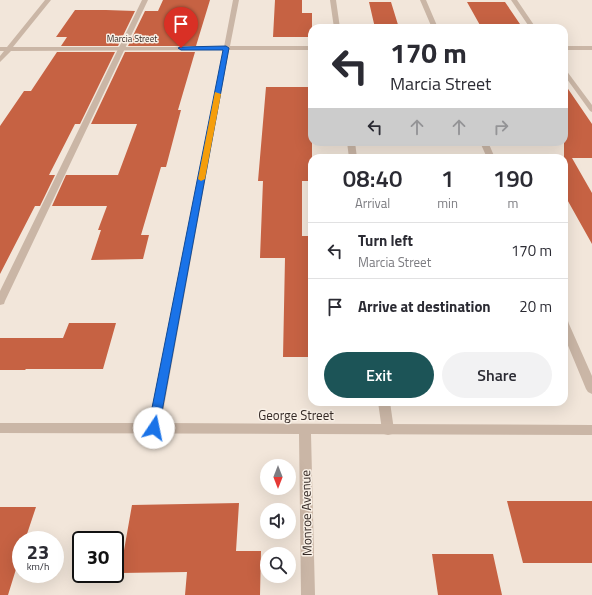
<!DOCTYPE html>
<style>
:root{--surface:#fff;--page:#f2f2f3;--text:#2b2b33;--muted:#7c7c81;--line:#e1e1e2;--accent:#1c5457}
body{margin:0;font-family:"Titillium Web",sans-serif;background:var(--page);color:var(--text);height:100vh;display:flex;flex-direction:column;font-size:15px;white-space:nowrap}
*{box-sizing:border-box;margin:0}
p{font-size:13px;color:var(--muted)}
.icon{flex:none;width:22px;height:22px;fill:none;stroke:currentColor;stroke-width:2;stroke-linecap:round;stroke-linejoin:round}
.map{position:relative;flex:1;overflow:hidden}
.drawer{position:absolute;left:308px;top:154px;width:260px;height:252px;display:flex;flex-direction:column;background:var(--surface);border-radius:12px;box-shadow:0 4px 16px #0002}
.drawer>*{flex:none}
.hud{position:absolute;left:308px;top:24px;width:260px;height:122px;border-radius:12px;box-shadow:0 4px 16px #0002;background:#fff;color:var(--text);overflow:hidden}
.needle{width:26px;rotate:180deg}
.controls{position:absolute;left:260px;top:459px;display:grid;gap:8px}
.controls a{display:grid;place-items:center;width:36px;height:36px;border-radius:50%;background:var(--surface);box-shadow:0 4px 16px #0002;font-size:20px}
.speed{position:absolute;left:12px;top:531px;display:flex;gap:8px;font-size:20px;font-weight:700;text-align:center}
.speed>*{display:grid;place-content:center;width:52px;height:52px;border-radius:50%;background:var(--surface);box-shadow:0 4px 16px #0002;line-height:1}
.speed small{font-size:10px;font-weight:400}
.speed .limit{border:2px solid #111;border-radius:6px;background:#fff;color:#111}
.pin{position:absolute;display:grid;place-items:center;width:34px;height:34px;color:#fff;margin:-41px -17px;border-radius:50% 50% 50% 0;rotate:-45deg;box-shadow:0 0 4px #0007}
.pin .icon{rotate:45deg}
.me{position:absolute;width:44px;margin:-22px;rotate:11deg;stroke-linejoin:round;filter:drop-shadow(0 0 3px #0008)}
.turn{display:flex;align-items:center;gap:14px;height:84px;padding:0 16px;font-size:18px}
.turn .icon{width:52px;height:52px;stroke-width:2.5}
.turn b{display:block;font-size:28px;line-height:34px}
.lanes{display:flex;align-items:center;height:38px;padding:0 16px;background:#0003;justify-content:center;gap:20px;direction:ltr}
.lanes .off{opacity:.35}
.eta{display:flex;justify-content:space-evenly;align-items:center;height:68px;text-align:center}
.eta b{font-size:24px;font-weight:600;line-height:28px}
.cta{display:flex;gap:8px;margin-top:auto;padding:8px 16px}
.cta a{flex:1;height:46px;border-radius:24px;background:var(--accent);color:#fff;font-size:16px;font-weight:600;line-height:46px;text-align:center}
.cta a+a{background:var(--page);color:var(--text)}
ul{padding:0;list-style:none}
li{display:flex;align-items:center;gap:12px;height:56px;padding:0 16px;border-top:1px solid var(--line)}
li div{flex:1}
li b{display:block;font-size:15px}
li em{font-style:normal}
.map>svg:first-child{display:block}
.building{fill:#c66243}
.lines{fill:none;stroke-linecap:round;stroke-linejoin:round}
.service{fill:#cab6a6;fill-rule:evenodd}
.minor{fill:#cab6a6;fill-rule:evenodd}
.route{fill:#1a73e8;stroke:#114b97}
.slow{fill:#f59e0b}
.labels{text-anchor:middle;stroke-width:3;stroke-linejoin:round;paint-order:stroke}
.far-street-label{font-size:9px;fill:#362b27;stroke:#f9f0e6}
.near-street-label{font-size:13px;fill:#362b27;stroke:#f9f0e6}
</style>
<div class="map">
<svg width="592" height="595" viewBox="0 0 592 595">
<rect width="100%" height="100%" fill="#f2e6da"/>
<path class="building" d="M163,0H210L196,46H128L145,11H158Z
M275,0H302V13H312V37H273Z
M369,2H391L399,28H375Z
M467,2H505L522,27H481Z
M75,10H106L135,11L118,46H61L67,37H56Z
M57,52H115L80,124H75L49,175H55L40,206H35L0,274V126L24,91H31Z
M125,52H195L178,110H181L166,167H161L141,235H149L143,259L91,260L101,230H98L107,206H52L66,175H118L137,124H91Z
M564,83L592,124V158H572L592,193V244L564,194Z
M266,87H312V181H302V236H312V357H283L285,258H260L263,181H258Z
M69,323H116L103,369H26L25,370H0V338H63Z
M507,501H592V563H523Z
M239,503L236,551H261L260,595H185L187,572L120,573L132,505Z
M0,507H36L25,540H21V553L8,595H0Z
M432,554H493L502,595H438Z"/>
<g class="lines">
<path class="service" d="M142,0H148L5,301L4,304L0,305V291Z
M330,0H336L340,28H334Z
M511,0H517L536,28H530Z
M564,69L566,70L592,105V112L590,111L564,75Z
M347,142H355L357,158H349Z
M378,402H390L394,430L392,434L388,435L384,434L382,430Z"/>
<path class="minor" d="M45,0H51L13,47H224L233,0H239L230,46H312V50H229L161,423L592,425V435L311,434L315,595H301L299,434L0,433V423H149L223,50L11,51L0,62V56L4,51H0V47H7Z
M420,0H426L438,28H432Z
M564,46H592V50H564Z
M480,142H488L495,158H487Z
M564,320L568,321L569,324L592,376V394L588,392L586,389L564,336Z"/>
</g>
<path class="route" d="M226,46L229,48L159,428L158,432L154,433L150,432L148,428L223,50H181L178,48L181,47Z"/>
<path class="slow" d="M215,92L221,94L205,179L201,181L198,179Z"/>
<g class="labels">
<g class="far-street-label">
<text x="132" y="42">Marcia Street</text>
</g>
<g class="near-street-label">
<text x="296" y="420">George Street</text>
<text transform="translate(306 513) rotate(-91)" y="5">Monroe Avenue</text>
</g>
</g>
</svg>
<div class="controls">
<a><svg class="needle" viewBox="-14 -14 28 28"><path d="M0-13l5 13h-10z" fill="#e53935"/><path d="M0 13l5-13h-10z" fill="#7c7c81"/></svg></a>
<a><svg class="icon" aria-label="sound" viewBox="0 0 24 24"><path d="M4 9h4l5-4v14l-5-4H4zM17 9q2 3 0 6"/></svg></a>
<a><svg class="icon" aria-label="search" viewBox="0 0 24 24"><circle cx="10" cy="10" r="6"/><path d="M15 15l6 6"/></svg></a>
</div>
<div class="speed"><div>23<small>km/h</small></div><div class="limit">30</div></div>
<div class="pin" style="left:181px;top:48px;background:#d93025"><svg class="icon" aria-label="arrive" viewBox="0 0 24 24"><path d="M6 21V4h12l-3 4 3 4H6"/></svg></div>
<svg class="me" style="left:154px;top:428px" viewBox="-20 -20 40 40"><circle r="19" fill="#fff"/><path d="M0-13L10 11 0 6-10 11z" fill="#1a73e8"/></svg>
<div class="hud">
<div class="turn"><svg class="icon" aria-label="left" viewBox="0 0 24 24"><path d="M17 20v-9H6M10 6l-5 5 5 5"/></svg><div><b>170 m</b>Marcia Street</div></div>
<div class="lanes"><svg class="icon" aria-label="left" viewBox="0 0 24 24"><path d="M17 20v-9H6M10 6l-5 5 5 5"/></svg><svg class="icon off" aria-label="ahead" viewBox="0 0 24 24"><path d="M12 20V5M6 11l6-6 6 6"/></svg><svg class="icon off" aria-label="ahead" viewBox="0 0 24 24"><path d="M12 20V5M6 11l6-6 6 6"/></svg><svg class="icon off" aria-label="right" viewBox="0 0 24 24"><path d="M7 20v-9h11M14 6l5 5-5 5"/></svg></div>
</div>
<section class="drawer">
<div class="eta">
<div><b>08:40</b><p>Arrival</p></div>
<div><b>1</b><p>min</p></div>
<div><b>190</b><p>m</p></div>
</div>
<ul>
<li><svg class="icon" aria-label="left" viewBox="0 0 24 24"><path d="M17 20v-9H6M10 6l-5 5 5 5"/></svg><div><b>Turn left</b><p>Marcia Street</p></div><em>170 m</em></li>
<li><svg class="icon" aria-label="arrive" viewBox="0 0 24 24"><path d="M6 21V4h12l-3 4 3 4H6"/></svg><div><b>Arrive at destination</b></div><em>20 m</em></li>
</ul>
<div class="cta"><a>Exit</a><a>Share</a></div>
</section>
</div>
